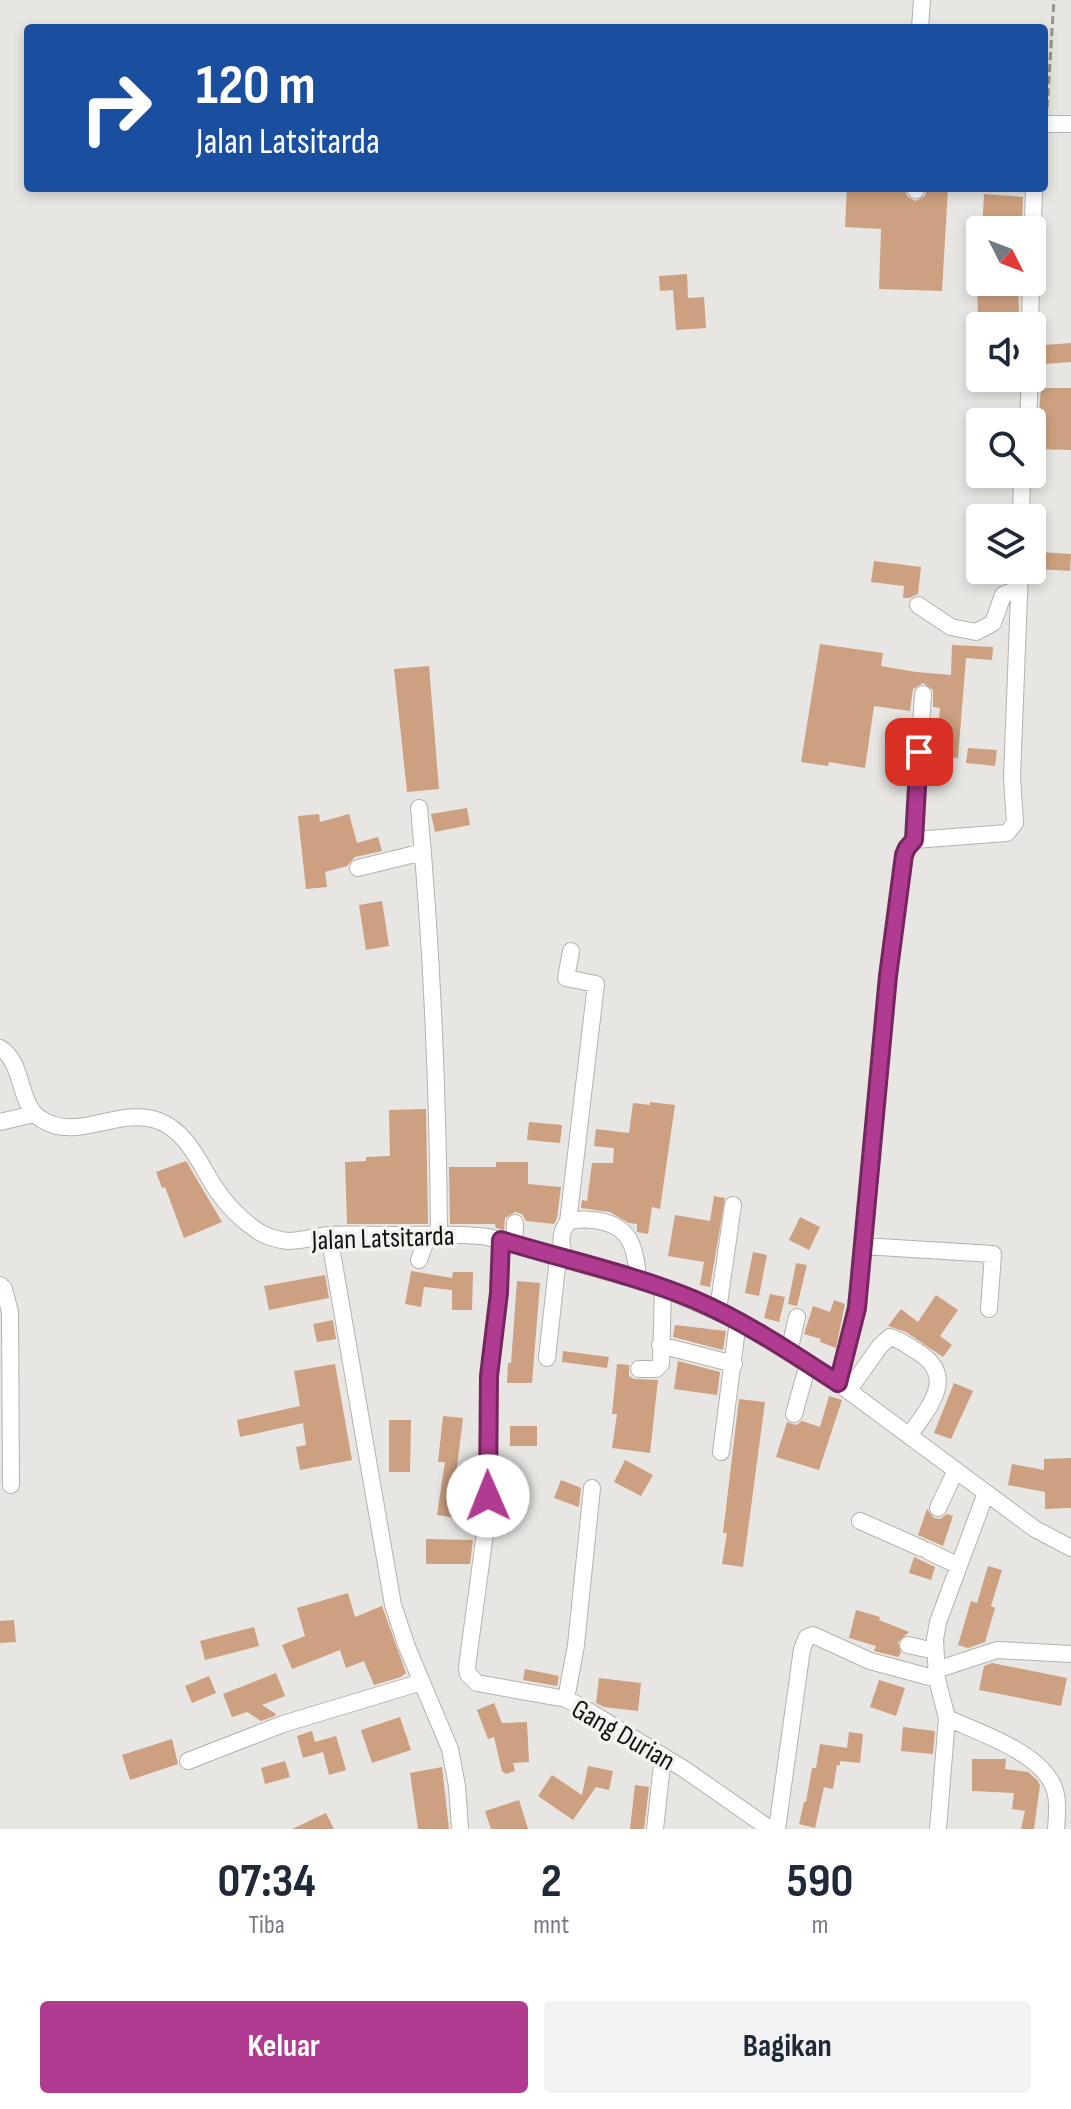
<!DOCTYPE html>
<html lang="id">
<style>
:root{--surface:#fff;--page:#f2f2f3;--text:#1f2937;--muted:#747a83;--accent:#b23b92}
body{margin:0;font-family:"Sofia Sans Condensed",sans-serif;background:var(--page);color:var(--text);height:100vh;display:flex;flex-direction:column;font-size:30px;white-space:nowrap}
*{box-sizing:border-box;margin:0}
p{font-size:26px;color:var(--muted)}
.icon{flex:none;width:44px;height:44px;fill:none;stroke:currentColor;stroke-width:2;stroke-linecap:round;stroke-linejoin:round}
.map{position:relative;height:1829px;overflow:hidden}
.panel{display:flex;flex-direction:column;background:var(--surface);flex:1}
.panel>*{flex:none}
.hud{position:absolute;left:24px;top:24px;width:1024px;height:168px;border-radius:8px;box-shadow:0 4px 12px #0003;background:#1a4fa0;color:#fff;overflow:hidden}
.needle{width:52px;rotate:132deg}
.controls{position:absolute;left:966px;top:216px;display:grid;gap:16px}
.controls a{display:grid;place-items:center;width:80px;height:80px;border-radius:8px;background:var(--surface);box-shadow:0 4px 12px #0003;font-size:40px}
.pin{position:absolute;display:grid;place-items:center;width:68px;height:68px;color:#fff;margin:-34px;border-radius:16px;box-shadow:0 4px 12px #0006}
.me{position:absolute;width:88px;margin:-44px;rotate:359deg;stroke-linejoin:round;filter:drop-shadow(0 0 6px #0008)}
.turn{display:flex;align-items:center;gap:28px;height:168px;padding:0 40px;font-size:36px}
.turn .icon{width:104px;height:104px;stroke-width:2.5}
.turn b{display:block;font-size:56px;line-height:68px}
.eta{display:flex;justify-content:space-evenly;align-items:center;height:136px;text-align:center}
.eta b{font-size:48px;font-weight:700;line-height:56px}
.button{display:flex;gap:16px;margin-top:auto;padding:16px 40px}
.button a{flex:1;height:92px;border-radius:8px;background:var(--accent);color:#fff;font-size:32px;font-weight:700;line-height:92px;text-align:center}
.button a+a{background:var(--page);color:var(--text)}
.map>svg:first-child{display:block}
.building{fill:#cca080}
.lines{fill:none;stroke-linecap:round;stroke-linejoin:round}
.minor-casing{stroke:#b4b2ae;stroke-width:18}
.path{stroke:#959491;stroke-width:3;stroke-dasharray:8 4;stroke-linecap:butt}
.minor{stroke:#fff;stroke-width:16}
.route-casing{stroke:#74265f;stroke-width:20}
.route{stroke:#b23b92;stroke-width:14}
.labels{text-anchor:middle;stroke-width:7;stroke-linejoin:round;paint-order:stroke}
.street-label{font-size:28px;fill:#131211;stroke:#f5f3ef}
</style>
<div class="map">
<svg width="1071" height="1829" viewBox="0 0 1071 1829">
<rect width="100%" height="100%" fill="#e8e6e2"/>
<path class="building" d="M847,188H905L907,196L915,201L925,196L927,188H948L942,291L879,289L881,229L845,227Z
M984,194L1023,197L1022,230H982Z
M687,274L688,298L704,297L706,328L676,330L673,290L660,291L659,276Z
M1018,287L1019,313L978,314L977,288Z
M1071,343V362L1045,364L1044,345Z
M1041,388H1071V450L1036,449Z
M1041,552L1071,554L1070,571L1040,569Z
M874,561L921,567L918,594L909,598H903L904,586L871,582Z
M820,644L883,653L881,666L916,672L951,675L952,645L993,647L992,660L966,658L958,758L936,756L940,708L933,707V690L923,683L913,689L910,711L874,706L865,768L829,762L828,766L801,762Z
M429,666L439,789L407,792L394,669Z
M968,748L997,750L995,766L966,763Z
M467,808L470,825L435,832L431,814Z
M319,814L320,822L349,814L357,843L378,837L382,851L355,857L347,866L325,872L327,887L306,889L298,816Z
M382,901L389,946L366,950L359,905Z
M650,1102L675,1105L660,1209L652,1207L648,1234L637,1232V1224L629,1223L610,1212L581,1208L582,1200L587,1201L592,1163H613L614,1148L594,1146L596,1129L629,1133L633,1103L650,1105Z
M426,1109L428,1224H347L345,1162L366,1161V1157L390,1156L389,1110Z
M529,1122L562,1125L560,1143L527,1140Z
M186,1161L222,1222L184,1238L165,1187L162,1188L156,1172Z
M496,1162H528V1184L561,1187L557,1218L554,1224L526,1221L522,1214L515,1212L505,1218L504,1230L496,1228L495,1224H450L449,1167H496Z
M714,1196L725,1198L710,1287L700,1285L704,1262L668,1256L675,1215L710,1221Z
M800,1217L820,1227L809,1250L789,1240Z
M753,1252L767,1255L759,1296L745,1293Z
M796,1263L807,1265L797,1306L788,1304Z
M411,1271L452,1278L453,1272H473L472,1310H452V1290L424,1287L421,1307L405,1304Z
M325,1275L329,1298L269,1310L264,1286Z
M517,1281L540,1283L532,1383H507L508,1363H511Z
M770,1294L785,1297L779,1322L764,1318Z
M936,1295L958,1310L940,1336L952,1345L943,1357L906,1332L888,1326L901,1309L918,1322Z
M834,1300L845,1304L836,1348L820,1342L821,1339L804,1334L813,1306L830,1312Z
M333,1320L336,1339L317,1342L313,1324Z
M675,1325L726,1331L723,1350L673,1337Z
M563,1351L609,1357L607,1368L562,1362Z
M678,1361L720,1372L717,1395L674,1389Z
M335,1364L352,1460L300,1470L296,1447L306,1445L303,1423L240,1437L237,1420L300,1406L294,1371Z
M617,1364L629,1365V1376L634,1379L658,1380L650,1453L612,1448L617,1414H612Z
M954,1383L973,1391L951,1439L934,1433Z
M829,1396L842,1400L819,1470L776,1457L787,1422L796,1425L802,1421L820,1427Z
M739,1399L765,1402L743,1567L722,1564L727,1533H723Z
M443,1416L463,1418L456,1474L477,1477L474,1521L437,1515L445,1462H438Z
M389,1420H411L410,1472H389Z
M510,1426H537V1446H510Z
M1071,1458V1508L1045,1509V1492L1008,1485L1012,1464L1044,1470V1459Z
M625,1460L653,1475L641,1496L614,1482Z
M561,1480L581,1488L579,1507L554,1498Z
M927,1509L934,1518L940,1519L947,1514L953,1516L943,1546L918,1535Z
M426,1539L473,1540L470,1564H426Z
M914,1557L935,1567L931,1580L909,1573Z
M988,1566L1002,1570L991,1606L995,1608L985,1642L968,1648L958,1645L971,1601L977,1603Z
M348,1593L355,1617L382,1606L406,1673L401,1677L374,1685L364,1661L346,1668L340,1650L292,1669L282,1645L305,1636L297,1608Z
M856,1610L880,1617L879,1620L909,1632L898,1642L901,1653L898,1657L874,1651L876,1646L849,1638Z
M14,1620L16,1642L0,1643V1621Z
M254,1627L259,1646L205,1660L200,1641Z
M992,1663L1067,1678L1061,1706L979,1690L984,1666Z
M525,1669L559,1676L557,1686L523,1680Z
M276,1673L285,1696L262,1705L276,1714L275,1716L261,1721L247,1712L232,1717L223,1694Z
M209,1676L216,1693L192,1703L185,1686Z
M599,1678L641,1683L638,1711L604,1707L596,1703Z
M879,1680L905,1688L896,1716L870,1707Z
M494,1703L502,1723L527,1722L529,1762L513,1763L515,1771L506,1774L502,1771L494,1737L488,1739L477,1710Z
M400,1717L411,1750L372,1763L361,1730Z
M903,1727L935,1731L933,1754L901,1751Z
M312,1731L315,1742L336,1736L346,1770L329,1775L323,1752L303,1758L297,1736Z
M849,1732L863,1734L860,1763L840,1761V1765H837L833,1789L824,1787L815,1828L799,1824L804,1802H806L812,1768H816L820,1744L847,1748Z
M172,1739L178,1764L130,1780L122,1755Z
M972,1759H1006L1005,1769L1028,1772L1037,1780L1040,1785L1034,1829H1021L1025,1811L1012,1809L1014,1793L972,1791Z
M285,1761L290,1777L265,1784L261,1768Z
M588,1766L613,1771L609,1790L596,1787L573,1820L538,1796L552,1775L582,1795Z
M442,1767L449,1829H418L410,1773Z
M635,1785L649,1787L644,1829H630Z
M519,1800L528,1829H491L485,1811Z
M326,1813L334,1829H292Z"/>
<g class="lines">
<defs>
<path id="minor" d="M920,28L922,0
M1044,124H1071
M916,190V188
M1032,256L1034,188
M1030,326L1031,282
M1028,422L1030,378
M1021,518L1022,474
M918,605L951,627L976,632L993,623L1003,595L1019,588
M419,808C432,950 438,1092 439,1235
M914,840L923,694
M358,868L423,852
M0,1048C25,1063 17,1104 41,1119C77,1143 117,1106 159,1121C188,1132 200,1165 216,1189C227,1206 243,1221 259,1232C268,1237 278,1240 288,1241C302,1241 316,1236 330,1235C350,1234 370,1235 391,1235C423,1235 455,1233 488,1237L663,1288L738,1321L838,1383L1035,1529L1071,1548
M0,1122L34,1114
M568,1222L596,984L566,978L571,951
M329,1235L393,1605L407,1647L450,1749L457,1786L460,1829
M501,1240L499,1293L489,1376L487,1518L467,1667L468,1674L477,1683L566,1699L582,1707L684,1769L770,1829
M514,1244L515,1223
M863,1246L993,1254L989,1309
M419,1260L428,1235
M566,1260C561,1246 558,1235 568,1222C576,1219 584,1219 593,1220C630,1224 636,1246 638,1280
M0,1285L4,1289L10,1312L11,1485
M718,1310L733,1205
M660,1345L734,1364
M789,1352L797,1317
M547,1358L558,1258
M639,1369H656L661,1364L663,1288
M838,1383L851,1335L859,1286L888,976L905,850L914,840L1007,833L1015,823L1012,777L1020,570
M848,1391L880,1346L890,1337C900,1339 909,1347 918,1352C958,1377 928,1408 909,1436
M794,1414L808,1364
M721,1452L738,1321
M938,1508L956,1470
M860,1521L921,1548
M928,1551L959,1566
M908,1645L935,1651
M936,1670L997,1650L1071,1654
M566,1699L576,1645L592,1488
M947,1718C978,1732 1037,1751 1053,1785C1059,1798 1057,1815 1056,1829
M188,1761L283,1724L422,1682
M655,1829L663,1756
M777,1829L802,1649L807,1637L813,1635L870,1661L937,1679
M938,1829L947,1718L937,1679L935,1639L938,1622L986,1493"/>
</defs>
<use href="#minor" class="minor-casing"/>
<path class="path" d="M1047,108L1054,0"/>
<use href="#minor" class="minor"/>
</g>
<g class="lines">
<defs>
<path id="route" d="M488,1496L489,1376L499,1293L501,1240C566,1260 633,1274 695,1300C746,1322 792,1353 838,1383L857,1308L888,976L904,855L907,848L914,840L919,752"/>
</defs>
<use href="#route" class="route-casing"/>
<use href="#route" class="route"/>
</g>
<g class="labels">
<g class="street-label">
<text transform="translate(383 1237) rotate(-2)" y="10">Jalan Latsitarda</text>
<text transform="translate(624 1734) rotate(30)" y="10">Gang Durian</text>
</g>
</g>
</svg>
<div class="controls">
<a><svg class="needle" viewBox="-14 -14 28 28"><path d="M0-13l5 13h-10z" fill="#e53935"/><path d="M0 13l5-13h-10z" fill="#747a83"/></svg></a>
<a><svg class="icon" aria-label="sound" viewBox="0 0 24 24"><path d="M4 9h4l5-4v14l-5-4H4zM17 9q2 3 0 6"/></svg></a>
<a><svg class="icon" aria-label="search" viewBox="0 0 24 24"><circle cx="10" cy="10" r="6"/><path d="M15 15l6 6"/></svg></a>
<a><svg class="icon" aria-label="layers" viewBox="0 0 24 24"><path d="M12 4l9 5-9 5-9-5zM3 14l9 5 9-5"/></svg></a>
</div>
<div class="pin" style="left:919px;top:752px;background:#d93025"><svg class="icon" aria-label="arrive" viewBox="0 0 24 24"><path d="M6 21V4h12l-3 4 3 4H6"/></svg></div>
<svg class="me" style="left:488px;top:1496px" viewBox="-20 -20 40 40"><circle r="19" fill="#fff"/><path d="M0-13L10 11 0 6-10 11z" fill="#b23b92"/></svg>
<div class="hud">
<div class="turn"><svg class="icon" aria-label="right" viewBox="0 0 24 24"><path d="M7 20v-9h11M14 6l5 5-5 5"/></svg><div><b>120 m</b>Jalan Latsitarda</div></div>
</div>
</div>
<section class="panel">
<div class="eta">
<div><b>07:34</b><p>Tiba</p></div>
<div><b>2</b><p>mnt</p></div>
<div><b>590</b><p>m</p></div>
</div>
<div class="button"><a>Keluar</a><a>Bagikan</a></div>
</section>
